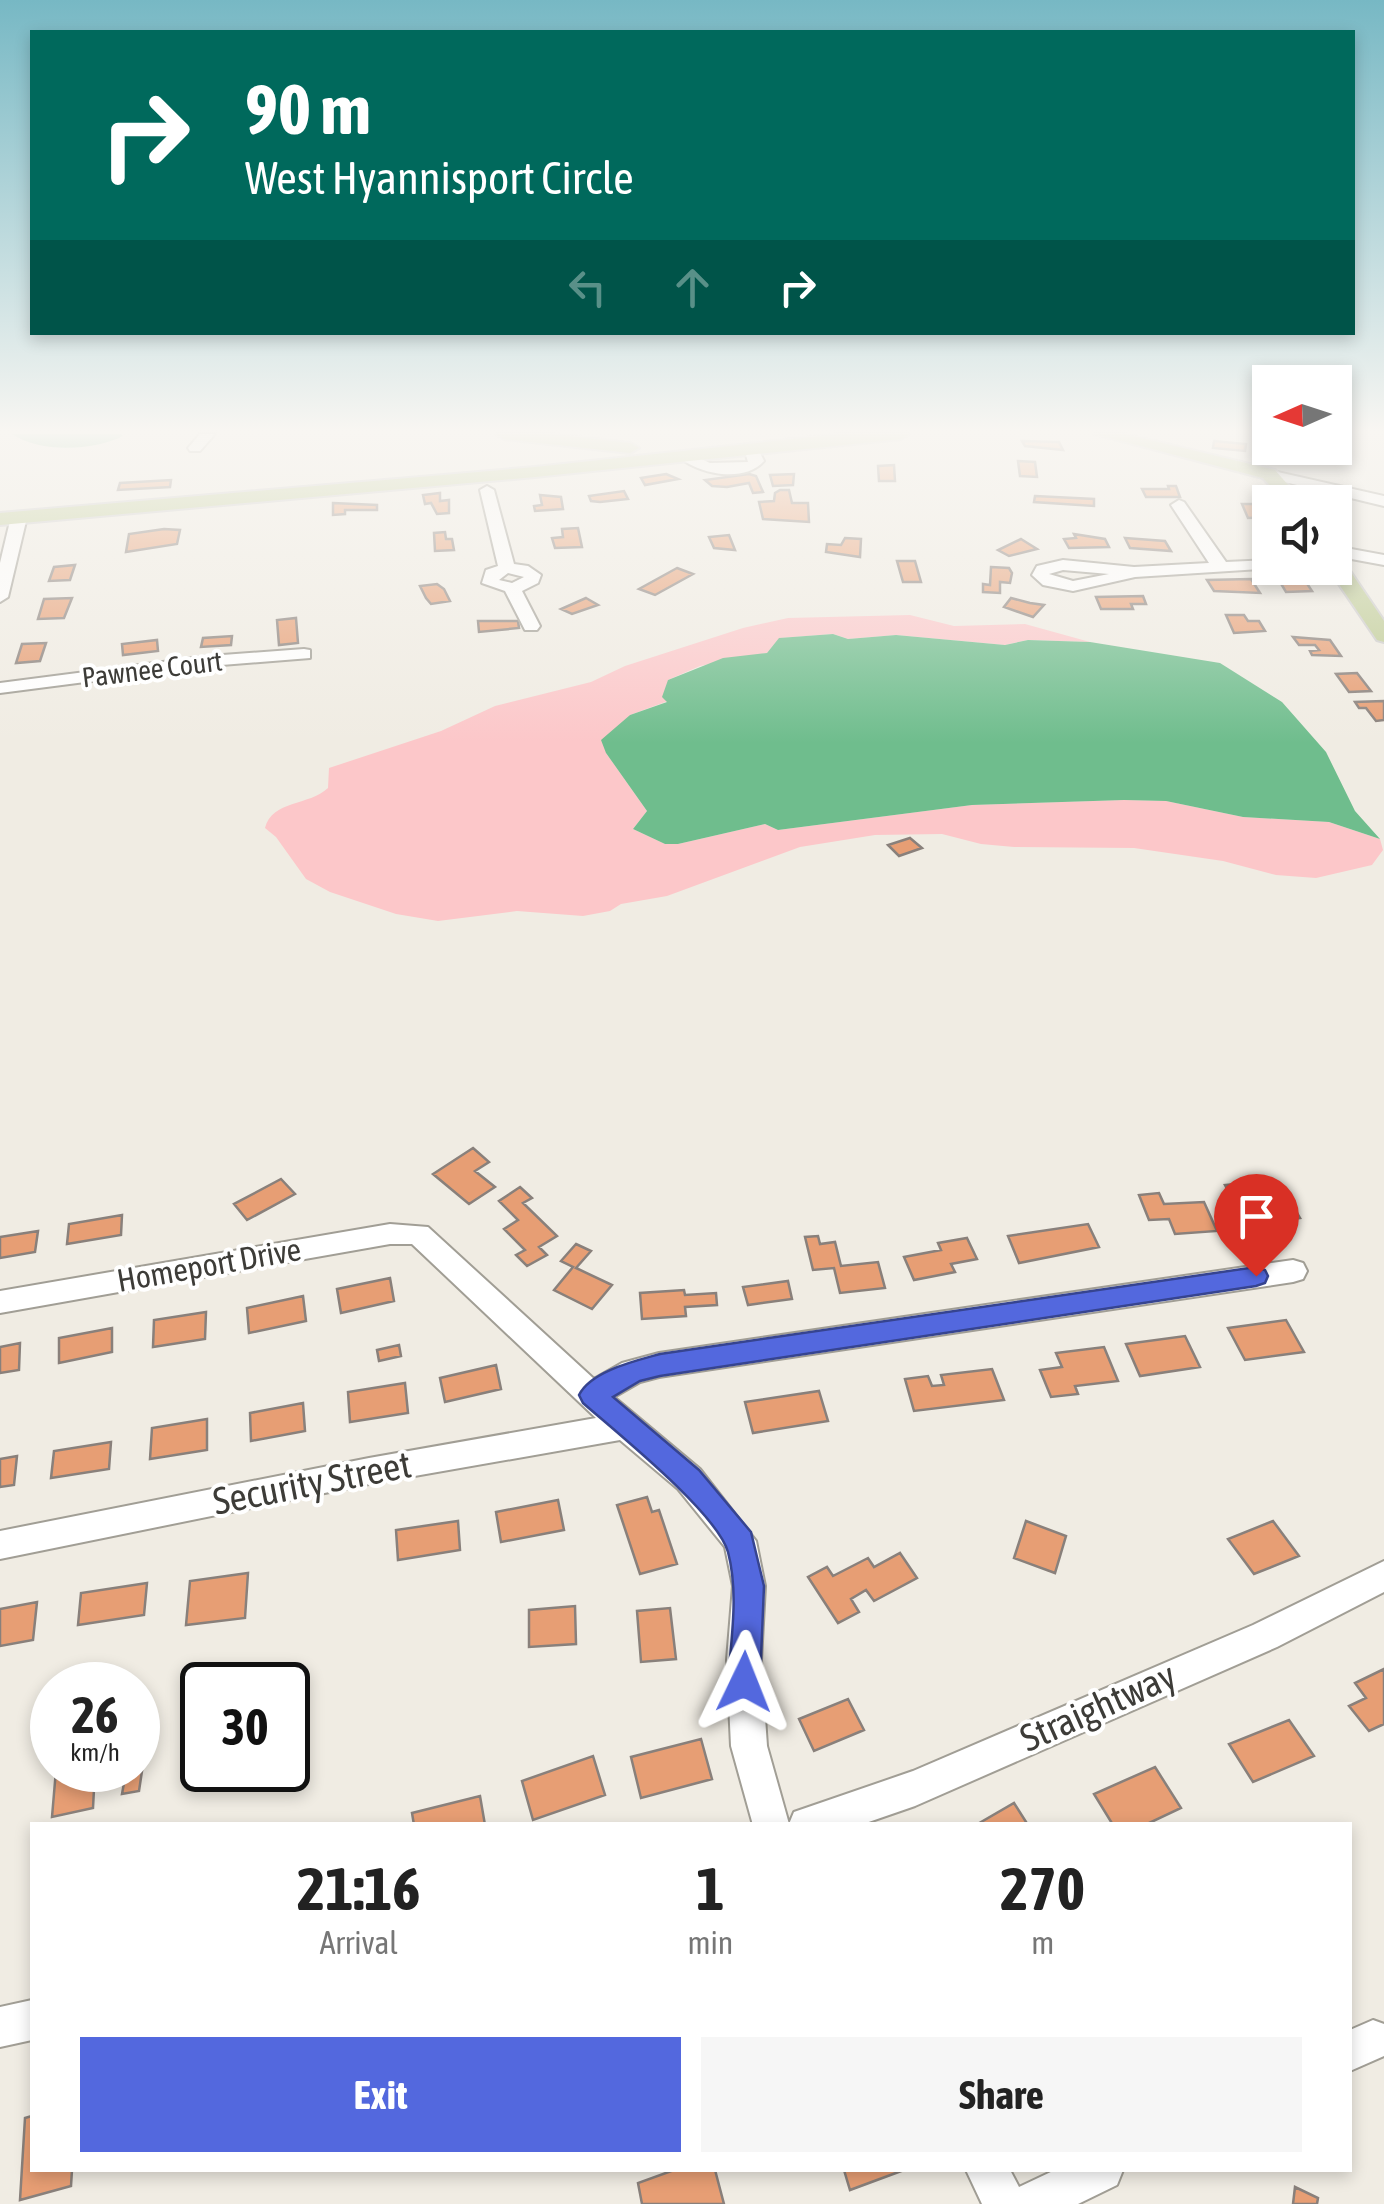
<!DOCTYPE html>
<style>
:root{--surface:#fff;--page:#f6f6f6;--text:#222;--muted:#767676;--accent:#5368de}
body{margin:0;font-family:"Asap Condensed",sans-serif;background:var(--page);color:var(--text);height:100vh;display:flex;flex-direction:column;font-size:38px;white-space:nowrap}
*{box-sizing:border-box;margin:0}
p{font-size:32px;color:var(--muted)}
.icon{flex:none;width:55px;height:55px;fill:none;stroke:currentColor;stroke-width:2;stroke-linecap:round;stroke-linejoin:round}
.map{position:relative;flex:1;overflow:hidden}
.details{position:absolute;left:30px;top:1822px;width:1322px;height:350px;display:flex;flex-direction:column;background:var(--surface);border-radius:0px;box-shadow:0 5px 15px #0003}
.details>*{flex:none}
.top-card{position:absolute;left:30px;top:30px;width:1325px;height:305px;border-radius:0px;box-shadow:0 5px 15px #0003;background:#00695c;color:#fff;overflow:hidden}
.needle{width:65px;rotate:267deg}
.fabs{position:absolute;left:1252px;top:365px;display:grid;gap:20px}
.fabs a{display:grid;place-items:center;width:100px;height:100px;border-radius:0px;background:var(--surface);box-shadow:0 5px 15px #0003;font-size:50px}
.speed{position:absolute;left:30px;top:1662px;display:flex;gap:20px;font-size:50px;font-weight:700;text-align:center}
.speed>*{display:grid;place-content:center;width:130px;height:130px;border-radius:50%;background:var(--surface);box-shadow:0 5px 15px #0003;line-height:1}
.speed small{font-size:25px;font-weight:400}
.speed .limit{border:5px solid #111;border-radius:15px;background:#fff;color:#111}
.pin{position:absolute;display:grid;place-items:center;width:85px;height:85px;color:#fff;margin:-102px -42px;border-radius:50% 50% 50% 0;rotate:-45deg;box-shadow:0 0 10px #0007}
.pin .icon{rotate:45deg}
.me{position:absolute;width:110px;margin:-55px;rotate:2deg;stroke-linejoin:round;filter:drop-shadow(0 0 8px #0008)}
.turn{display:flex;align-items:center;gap:35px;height:210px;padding:0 50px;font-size:45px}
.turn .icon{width:130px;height:130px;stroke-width:2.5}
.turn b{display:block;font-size:70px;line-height:85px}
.lanes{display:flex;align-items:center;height:95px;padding:0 50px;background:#0003;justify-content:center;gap:50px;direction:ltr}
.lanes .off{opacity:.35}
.eta{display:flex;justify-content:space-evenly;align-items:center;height:170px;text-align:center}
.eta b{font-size:60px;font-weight:700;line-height:70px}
.primary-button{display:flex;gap:20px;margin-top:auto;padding:20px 50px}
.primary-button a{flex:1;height:115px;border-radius:0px;background:var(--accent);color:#fff;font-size:40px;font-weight:700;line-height:115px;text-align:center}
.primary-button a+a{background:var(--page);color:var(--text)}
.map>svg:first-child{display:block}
.green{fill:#fcc7c9}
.water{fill:#6fbd8d}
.building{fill:#e79e74;stroke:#89807b;stroke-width:2.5}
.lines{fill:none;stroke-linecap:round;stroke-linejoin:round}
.minor-casing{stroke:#a19e95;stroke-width:4}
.major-casing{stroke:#cdcccb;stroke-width:4}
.minor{fill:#fff;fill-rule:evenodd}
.major{fill:#becb94;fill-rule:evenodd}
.route{fill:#5368de;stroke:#364490;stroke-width:2.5}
.labels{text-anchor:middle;stroke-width:8;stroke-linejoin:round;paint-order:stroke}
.far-street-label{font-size:28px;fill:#3d3c38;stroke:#fff}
.street-label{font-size:32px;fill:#3d3c38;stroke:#fff}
.near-street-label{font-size:38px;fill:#3d3c38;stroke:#fff}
</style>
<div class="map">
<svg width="1384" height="2204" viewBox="0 0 1384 2204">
<rect width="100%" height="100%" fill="#f0ece3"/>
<path class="green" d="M910,615L954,626L1025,624L1090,642L1028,640L1005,645L896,635L848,639L833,634L780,638L767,653L700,666L668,680V701L630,715L615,731L606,753L647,811L633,829L665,844H678L765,824L778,830L972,805L1124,800L1166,801L1243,817L1329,822L1380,839L1383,850L1372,865L1316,878L1276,875L1223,861L1134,848L1014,847L981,844L942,834L875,835L800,847L667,896L621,904L610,911L583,916L517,911L438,921L396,914L330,892L306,879L276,837L265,828C272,800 309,806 328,788L329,768L441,731L495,706L591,682L625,666L743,628L788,618Z"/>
<path class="water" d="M12,434H121L123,436C93,451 40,453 12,434Z
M833,634L848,639L896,635L1005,645L1028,640L1090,642L1220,663L1282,702L1326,752L1355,811L1380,839L1329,822L1243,817L1166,801L1124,800L972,805L778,830L765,824L678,844H665L633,829L647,811L606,753L601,740L630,715L667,702L662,697L668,680L723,658L767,653L779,638Z"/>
<path class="building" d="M1022,441L1059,442L1063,450L1025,446Z
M1214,441L1246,444L1245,451L1213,448Z
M1018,461L1035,462L1037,477L1020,476Z
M894,465L895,481H879L878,466Z
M666,474L678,479L645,485L641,478Z
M749,474L756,476L763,492L753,493L749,483L727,487L712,486L705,480Z
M794,474L793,485L773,486L770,475Z
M171,480L170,487L118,490L120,483Z
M1168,486H1176L1180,497H1146L1142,489H1169Z
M780,490H789L792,503H808L809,522L763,519L759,502L774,501L775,493Z
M624,491L628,499L600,502L591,501L589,496Z
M440,493V501L449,500V513L437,514L431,503L425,504L423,495Z
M540,495L561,497L563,509L535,511L534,506L542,505Z
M1035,496L1094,499V506L1034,502Z
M333,503L377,505V510H345V514L333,515Z
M1242,504H1260L1270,517L1248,518Z
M578,528L582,547L555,548L552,538L563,537L562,529Z
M164,529L180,530L177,544L126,552L129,534Z
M445,532L446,539H452L454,550L435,551L434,533Z
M1074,534L1105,539L1109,547L1069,548L1064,539L1076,538Z
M729,535L735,550L714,548L709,537Z
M845,538L861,539L860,557L826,552L827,544L841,545Z
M1125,538L1165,541L1171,551L1130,548Z
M1021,539L1037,549L1009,556L998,550Z
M897,561H915L921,582H903Z
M75,565L70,580L49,581L54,567Z
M991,567L1009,568L1012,573L1010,583L1000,582V593L983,592V584L990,585Z
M677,568L693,574L655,595L639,589Z
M1251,579L1260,593L1214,591L1207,580Z
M1280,582H1306L1312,591L1286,592Z
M437,584L444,589L450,601L431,604L426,598L420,586Z
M1143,596L1146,604H1131L1133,609H1101L1096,597Z
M72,598L64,618L38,619L44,599Z
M586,598L598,605L572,614L561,609Z
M1011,598L1030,603L1044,605L1033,617L1004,607Z
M1226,615H1244L1248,621H1259L1265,631L1234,633Z
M296,618L298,643L279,645L277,620Z
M478,621H518L519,628L479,632Z
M232,636L231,645L201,647L203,638Z
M1293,637L1330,640L1341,656L1312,655L1310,651L1319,650L1315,645H1299Z
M157,640L158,651L123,655L122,644Z
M46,643L40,661L16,663L22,644Z
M1357,673L1371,691L1349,692L1336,674Z
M1384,701V720L1376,721L1366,708H1359L1355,702Z
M910,838L922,848L899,856L888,845Z
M473,1148L489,1162L475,1171L495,1187L469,1204L433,1174Z
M281,1179L295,1194L247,1220L234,1204Z
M1235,1184L1240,1193L1248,1192L1252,1198L1286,1194L1300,1218L1262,1223L1252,1205L1237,1207L1225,1185Z
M520,1187L532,1198L523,1203L557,1236L539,1247L547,1255L527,1266L516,1255L525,1250L504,1229L518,1220L499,1201Z
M1159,1193L1164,1204L1204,1202L1217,1231L1175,1234L1169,1219L1149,1220L1139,1195Z
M122,1215L121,1235L67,1244L69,1224Z
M1088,1224L1099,1247L1019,1263L1008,1236Z
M38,1231L35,1252L0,1258V1237Z
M818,1236L820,1244L835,1242L841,1266L878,1262L885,1288L840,1293L834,1268L813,1270L805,1237Z
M967,1238L977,1259L951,1264L955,1272L914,1280L904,1257L941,1250L938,1243Z
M576,1244L591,1251L576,1268L612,1285L592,1309L554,1290L573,1267L561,1261Z
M390,1278L394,1301L341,1313L337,1289Z
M788,1281L792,1299L748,1305L743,1287Z
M684,1290L685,1295L716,1293L717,1305L685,1307L686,1316L642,1319L640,1293Z
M303,1296L306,1321L249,1333L247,1308Z
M206,1312L205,1339L153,1347L154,1320Z
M1286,1320L1304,1352L1245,1360L1228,1328Z
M112,1328V1352L59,1363V1338Z
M1185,1336L1200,1367L1140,1376L1126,1344Z
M20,1343L19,1370L0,1373V1347Z
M399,1345L401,1356L379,1361L377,1350Z
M1104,1347L1118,1381L1075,1386L1078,1394L1051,1397L1040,1370L1062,1367L1056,1353Z
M496,1365L501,1389L445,1402L440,1378Z
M992,1369L1004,1400L914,1411L905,1379L928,1376L932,1386L944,1385L941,1375Z
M405,1383L408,1413L350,1422L348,1392Z
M819,1391L828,1421L753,1433L745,1402Z
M303,1403L305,1431L251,1441L250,1413Z
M207,1419V1450L150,1459L152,1428Z
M111,1442L109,1469L51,1478L54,1451Z
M17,1456L14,1485L0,1487V1459Z
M647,1497L652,1512L659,1510L677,1564L640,1574L617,1505Z
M558,1500L564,1530L501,1542L496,1512Z
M458,1521L460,1550L398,1560L396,1530Z
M1026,1521L1066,1536L1055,1573L1014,1558Z
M1273,1521L1299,1556L1254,1574L1228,1539Z
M900,1553L917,1578L874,1601L866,1590L851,1599L859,1612L838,1623L808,1577L827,1567L833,1576L868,1558L874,1567Z
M248,1573L245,1618L186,1625L190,1581Z
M147,1583L144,1615L78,1625L81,1593Z
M37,1602L33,1640L0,1646V1609Z
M575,1606L576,1644L529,1647V1610Z
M670,1608L676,1659L641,1662L637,1611Z
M1384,1669V1724L1369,1731L1349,1706L1366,1698L1355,1683Z
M848,1699L864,1730L814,1751L799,1719Z
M1289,1720L1314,1756L1253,1782L1229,1744Z
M701,1739L712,1779L641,1798L631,1757Z
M593,1756L605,1795L533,1820L522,1781Z
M1155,1767L1181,1808L1145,1825H1113L1094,1794Z
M56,1770H95L93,1808L52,1817Z
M142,1771L139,1791L122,1794L126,1772Z
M480,1796L485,1825H414L412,1813Z
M1014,1803L1028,1825H976Z
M32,2116V2170H72L71,2186L20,2200L25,2118Z
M674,2170H715L724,2204H642L638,2183Z
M844,2170H904L850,2190Z
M1295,2187L1318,2198L1317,2204H1293Z"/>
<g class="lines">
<defs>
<path id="minor" d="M200,434H215L200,451H190L188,448Z
M751,444L756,445L764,461C744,484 696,474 677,455L684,451L710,463L748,462L744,448Z
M1269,470L1384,496V506L1264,477V471Z
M487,486L494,490L514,564L528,566L541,575L538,583L522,591L540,626L537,630H525L505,591L482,583L486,570L498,566L480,490ZM508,573L524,577L512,583L499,580Z
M1179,500L1184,502L1226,562L1270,560V568H1276L1135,577L1073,591L1043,585L1032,575L1037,566L1063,560L1134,567L1209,563L1171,505ZM1063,570L1109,574L1073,581L1049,574Z
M19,512L27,517L8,597L0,602V563L11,517Z
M1335,546L1384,555V565L1335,556Z
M304,649L310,650V658L209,666L0,693V683L209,656Z
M390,1224L428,1227L594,1379L622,1363L659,1353L1293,1260L1303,1263L1307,1271L1303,1279L1293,1282L659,1377L640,1382L614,1397L700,1469L756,1541L765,1586L761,1660L767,1746L789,1824L794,1812L913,1771L1253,1625L1384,1561V1592L1277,1647L915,1806L860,1825H753L731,1746L727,1660L733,1586L725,1547L678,1489L620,1440L369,1484L0,1559V1531L369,1458L596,1418L412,1244H390L0,1313V1291Z
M32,2000V2040L0,2047V2007Z
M1373,2020L1384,2024V2056L1350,2071V2030Z
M966,2170H1010L1019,2187L1055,2170H1123L1117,2185L1078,2204H982Z"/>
<path id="major" d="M496,434H551L630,443L639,448L630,453L504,439Z
M839,434H909L901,439L535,477L0,525V513L535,467Z
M1095,434H1125L1275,470L1303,502H1285L1263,478Z
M1335,557L1342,559L1384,621V642L1377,640L1328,568H1335Z"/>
</defs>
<use href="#minor" class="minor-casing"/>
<use href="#major" class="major-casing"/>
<use href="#minor" class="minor"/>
<use href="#major" class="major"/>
</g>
<linearGradient id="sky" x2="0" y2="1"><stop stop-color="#77b8c4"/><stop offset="0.58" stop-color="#f8f6f2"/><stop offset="1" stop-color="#f8f6f2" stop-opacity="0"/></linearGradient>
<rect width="1384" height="743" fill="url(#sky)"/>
<path class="route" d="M1256,1267L1265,1270L1268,1276L1265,1283L1256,1286L660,1376L640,1381L613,1397L699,1470L751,1532L764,1586L760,1682L755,1693L744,1697L733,1693L728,1682C731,1639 739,1594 728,1552C717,1513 616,1432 583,1403L579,1395C591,1371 635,1361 660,1354Z"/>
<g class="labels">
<g class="far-street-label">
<text transform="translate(152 669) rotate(-7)" y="10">Pawnee Court</text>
</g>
<g class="street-label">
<text transform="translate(209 1265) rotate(-10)" y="11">Homeport Drive</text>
</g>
<g class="near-street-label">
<text transform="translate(312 1483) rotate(-11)" y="13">Security Street</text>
<text transform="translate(1098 1707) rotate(-24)" y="13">Straightway</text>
</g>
</g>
</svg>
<div class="fabs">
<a><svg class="needle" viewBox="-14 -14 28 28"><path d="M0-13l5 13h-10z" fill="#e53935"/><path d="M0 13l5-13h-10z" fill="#767676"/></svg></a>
<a><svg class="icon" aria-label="sound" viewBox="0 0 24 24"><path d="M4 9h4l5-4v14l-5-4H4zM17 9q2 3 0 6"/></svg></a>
</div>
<div class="speed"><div>26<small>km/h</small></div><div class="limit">30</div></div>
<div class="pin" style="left:1256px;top:1276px;background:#d93025"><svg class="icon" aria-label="arrive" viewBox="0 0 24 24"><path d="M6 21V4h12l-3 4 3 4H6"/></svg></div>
<svg class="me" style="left:744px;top:1682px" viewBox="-20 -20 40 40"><path d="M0-17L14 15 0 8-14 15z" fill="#5368de" stroke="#fff" stroke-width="4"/></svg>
<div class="top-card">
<div class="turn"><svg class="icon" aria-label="right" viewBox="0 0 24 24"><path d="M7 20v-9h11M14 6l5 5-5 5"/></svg><div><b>90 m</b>West Hyannisport Circle</div></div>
<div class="lanes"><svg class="icon off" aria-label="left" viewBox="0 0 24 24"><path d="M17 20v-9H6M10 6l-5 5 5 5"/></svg><svg class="icon off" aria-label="ahead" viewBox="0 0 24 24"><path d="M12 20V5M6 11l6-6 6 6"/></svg><svg class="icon" aria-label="right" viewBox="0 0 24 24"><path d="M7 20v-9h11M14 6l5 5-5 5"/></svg></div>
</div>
<section class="details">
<div class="eta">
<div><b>21:16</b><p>Arrival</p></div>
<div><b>1</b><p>min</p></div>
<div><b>270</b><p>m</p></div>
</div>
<div class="primary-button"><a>Exit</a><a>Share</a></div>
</section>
</div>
